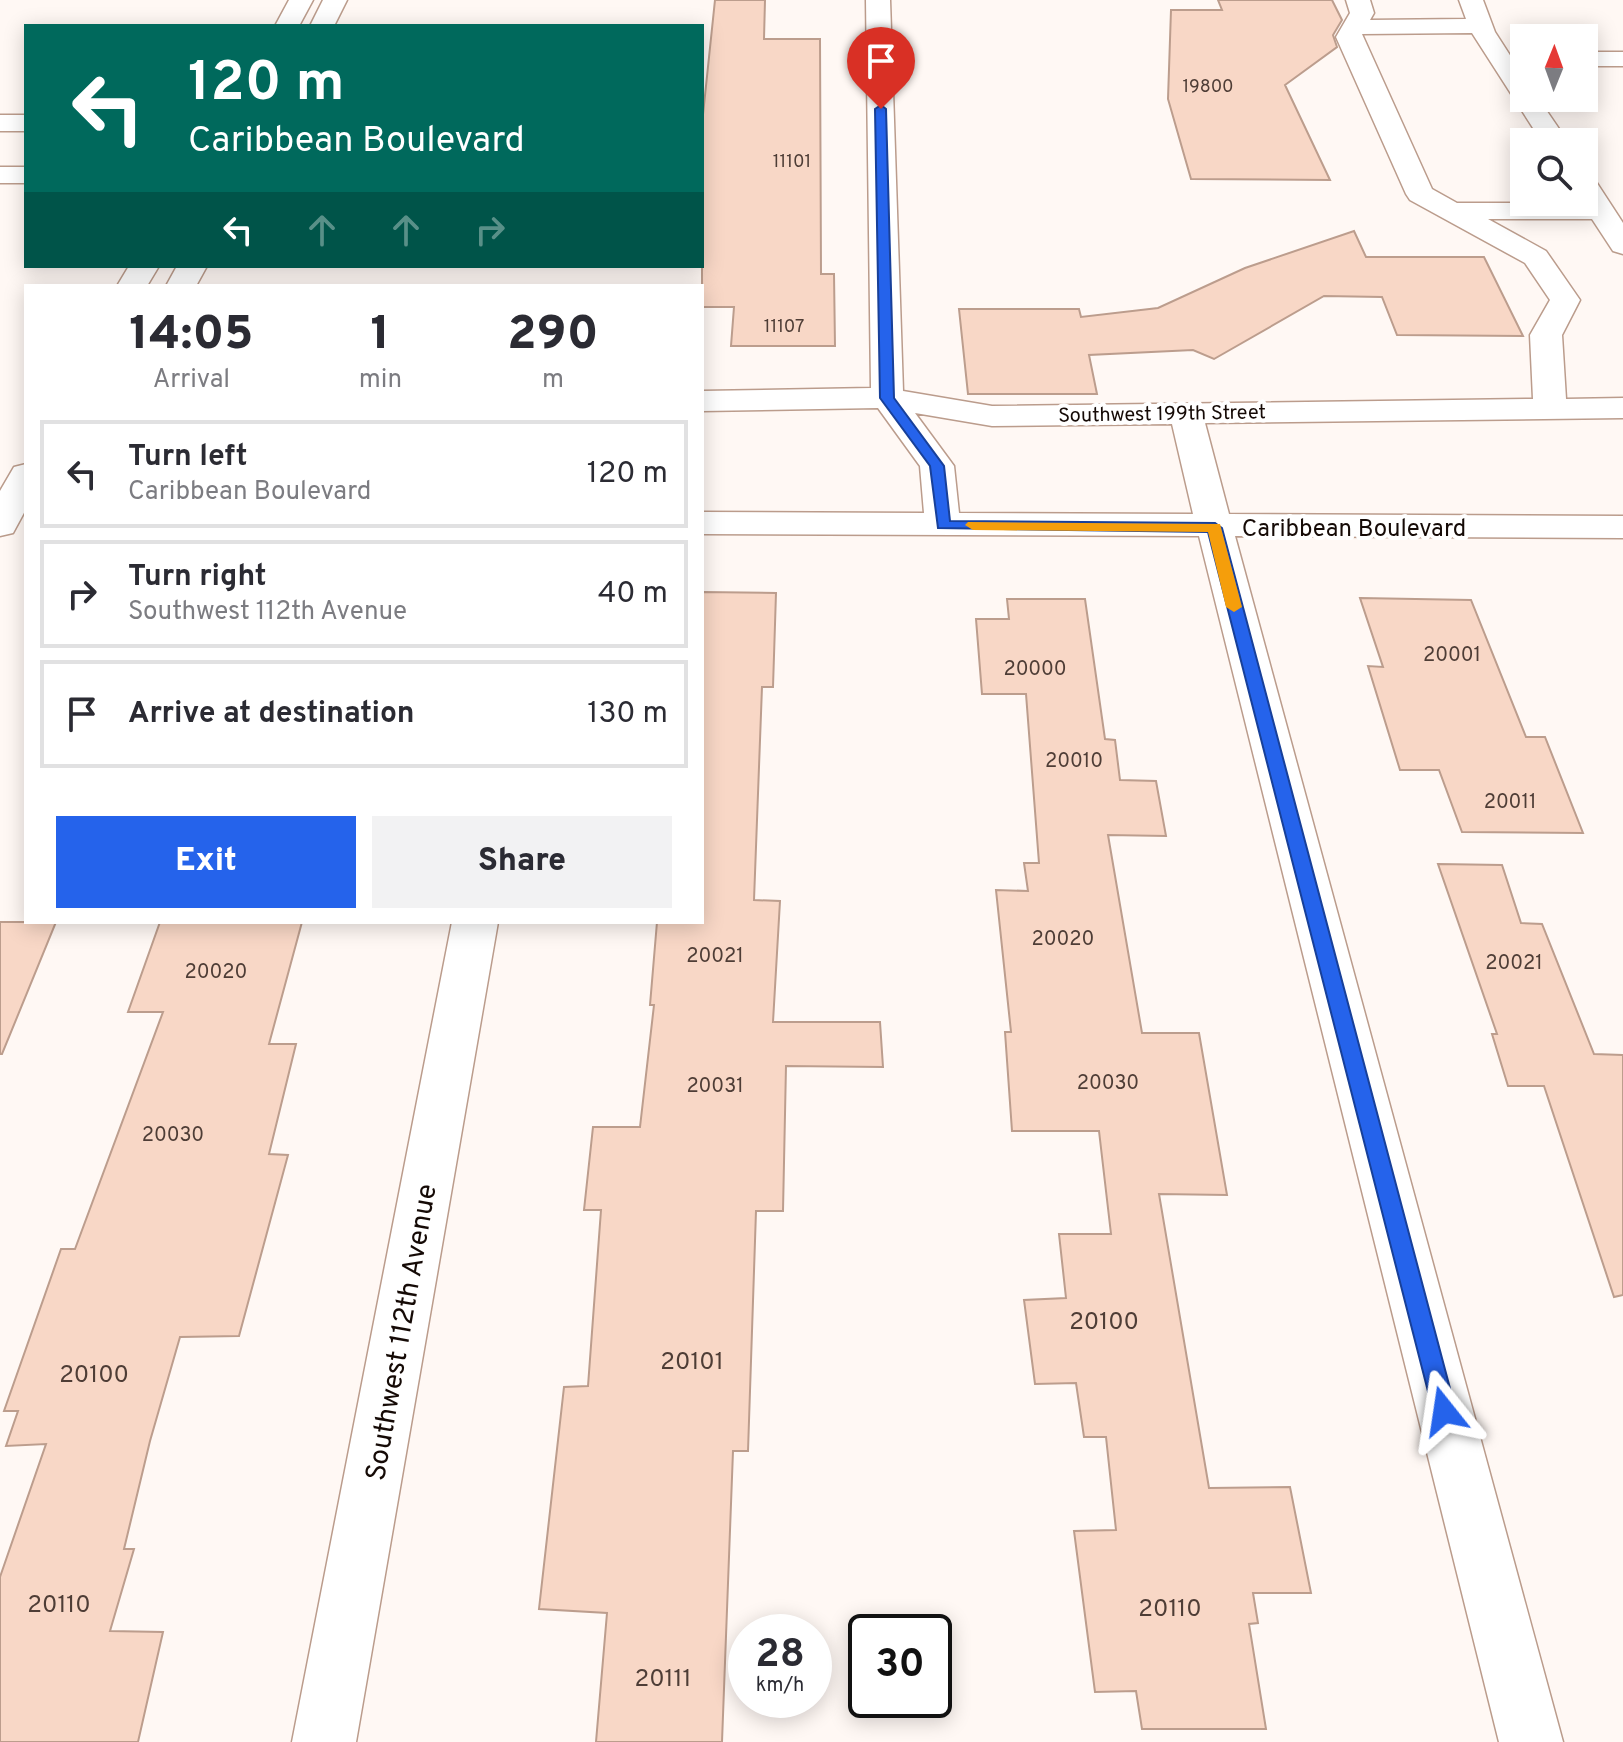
<!DOCTYPE html>
<style>
:root{--surface:#fff;--page:#f2f2f3;--text:#2b2b33;--muted:#7c7c81;--line:#e1e1e2;--accent:#2563eb}
body{margin:0;font-family:Overpass,sans-serif;background:var(--page);color:var(--text);height:100vh;display:flex;flex-direction:column;font-size:30px;white-space:nowrap}
*{box-sizing:border-box;margin:0}
p{font-size:26px;color:var(--muted)}
.icon{flex:none;width:44px;height:44px;fill:none;stroke:currentColor;stroke-width:2;stroke-linecap:round;stroke-linejoin:round}
.map{position:relative;flex:1;overflow:hidden}
.details{position:absolute;left:24px;top:284px;width:680px;height:640px;display:flex;flex-direction:column;background:var(--surface);border-radius:0px;box-shadow:0 4px 20px #0003}
.details>*{flex:none}
.hud{position:absolute;left:24px;top:24px;width:680px;height:244px;border-radius:0px;box-shadow:0 4px 20px #0003;background:#00695c;color:#fff;overflow:hidden}
.needle{width:52px;rotate:1deg}
.buttons{position:absolute;left:1510px;top:24px;display:grid;gap:16px}
.buttons a{display:grid;place-items:center;width:88px;height:88px;border-radius:0px;background:var(--surface);box-shadow:0 4px 20px #0003;font-size:40px}
.speed{position:absolute;left:728px;top:1614px;display:flex;gap:16px;font-size:40px;font-weight:700;text-align:center}
.speed>*{display:grid;place-content:center;width:104px;height:104px;border-radius:50%;background:var(--surface);box-shadow:0 4px 20px #0003;line-height:1}
.speed small{font-size:20px;font-weight:400}
.speed .limit{border:4px solid #111;border-radius:12px;background:#fff;color:#111}
.pin{position:absolute;display:grid;place-items:center;width:68px;height:68px;color:#fff;margin:-82px -34px;border-radius:50% 50% 50% 0;rotate:-45deg;box-shadow:0 0 8px #0007}
.pin .icon{rotate:45deg}
.me{position:absolute;width:88px;margin:-44px;rotate:345deg;stroke-linejoin:round;filter:drop-shadow(0 0 6px #0008)}
.turn{display:flex;align-items:center;gap:28px;height:168px;padding:0 32px;font-size:36px}
.turn .icon{width:104px;height:104px;stroke-width:2.5}
.turn b{display:block;font-size:56px;line-height:68px}
.lanes{display:flex;align-items:center;height:76px;padding:0 32px;background:#0003;justify-content:center;gap:40px;direction:ltr}
.lanes .off{opacity:.35}
.eta{display:flex;justify-content:space-evenly;align-items:center;height:136px;text-align:center}
.eta b{font-size:48px;font-weight:800;line-height:56px}
.cta{display:flex;gap:16px;margin-top:auto;padding:16px 32px}
.cta a{flex:1;height:92px;border-radius:0px;background:var(--accent);color:#fff;font-size:32px;font-weight:800;line-height:92px;text-align:center}
.cta a+a{background:var(--page);color:var(--text)}
ul{padding:0;list-style:none}
li{display:flex;align-items:center;gap:24px;height:108px;margin:0 16px 12px;padding:0 16px;border:4px solid var(--line);border-radius:0px}
li div{flex:1}
li b{display:block;font-size:30px}
li em{font-style:normal}
.map>svg:first-child{display:block}
.building{fill:#f8d7c6;stroke:#bc9d8d;stroke-width:2}
.lines{fill:none;stroke-linecap:round;stroke-linejoin:round}
.minor-casing{stroke:#bb9c8c;stroke-width:3}
.minor{fill:#fff;fill-rule:evenodd}
.route{fill:#2563eb;stroke:#184099;stroke-width:2}
.slow{fill:#f59e0b}
.labels{text-anchor:middle;stroke-width:8;stroke-linejoin:round;paint-order:stroke}
.far-number-label{font-size:18px;fill:#4e3d36}
.far-street-label{font-size:20px;fill:#150a06;stroke:#fff}
.number-label{font-size:20px;fill:#4e3d36}
.street-label{font-size:24px;fill:#150a06;stroke:#fff}
.near-number-label{font-size:24px;fill:#4e3d36}
.near-street-label{font-size:28px;fill:#150a06;stroke:#fff}
</style>
<div class="map">
<svg width="1623" height="1742" viewBox="0 0 1623 1742">
<rect width="100%" height="100%" fill="#fff8f4"/>
<path class="building" d="M715,0H765L764,39H820L821,274H834L835,346H731L734,307H702V124Z
M1218,0H1332L1342,20L1333,35L1337,47L1285,85L1330,180L1191,179L1168,99L1171,10H1222Z
M1354,231L1366,257H1484L1523,336L1397,335L1382,297L1324,296L1214,359L1193,350L1089,355L1097,394H968L959,309H1079L1081,317L1158,308L1245,268Z
M702,592L776,593L773,687H762L754,900L780,901L773,1022H880L883,1067L786,1066L783,1211H756L748,1451H733L722,1742H596L607,1613L539,1609L564,1387L588,1386L601,1210H584L593,1127H640L654,1005H650L657,922H702Z
M1360,598L1471,600L1526,737H1545L1583,833L1462,832L1439,770H1400L1368,666L1383,667Z
M1007,599H1085L1105,739L1115,740L1120,780L1156,781L1166,836L1108,835L1142,1033H1199L1227,1195L1159,1194L1209,1488L1290,1487L1311,1593H1253L1258,1623L1249,1624L1266,1729H1142L1136,1691L1095,1692L1074,1531L1116,1530L1106,1437H1084L1076,1383L1035,1384L1024,1300L1066,1298L1059,1234H1111L1099,1131H1012L1005,1032H1011L996,890L1028,891L1024,863H1039L1026,694H982L976,619H1009Z
M1438,864L1502,865L1521,923L1542,924L1594,1054L1623,1055V1295L1614,1297L1544,1086H1508L1492,1034H1497Z
M0,922H56L2,1054H0Z
M160,922H302L269,1044H296L269,1154L288,1155L239,1336L180,1337L150,1441L124,1549H134L110,1631L163,1632L138,1742H0V1577L46,1444L6,1446L18,1411H4L61,1249H75L163,1012H128Z"/>
<g class="lines">
<defs>
<path id="minor" d="M289,0H313L299,26H275Z
M323,0H347L334,26H310Z
M866,0H890L903,391L992,406L1533,399L1530,335L1550,300L1525,263L1410,200L1406,194L1336,37L1350,13L1346,0H1370L1374,13L1370,20L1466,19L1459,0H1483L1495,32L1524,77V98H1538L1568,142H1542L1472,33L1362,34L1432,189L1457,203H1582L1585,178L1595,180L1623,223V254L1613,251L1592,219H1488L1546,251L1580,300L1562,335L1566,399L1623,398V418L1205,423L1229,514L1623,516V538L1235,536L1563,1742H1499L1199,536L702,534V512L924,513L920,466L878,408L702,411V391L871,388ZM915,413L992,426L1172,424L1193,514L959,513L954,466Z
M1584,52H1623V66H1584Z
M0,115H26V131H0Z
M0,167H26V183H0Z
M129,266H159L147,286H117Z
M177,266H207L196,286H166Z
M26,464V509L13,533L0,536V491L14,467Z
M452,922H498L356,1742H292Z"/>
</defs>
<use href="#minor" class="minor-casing"/>
<use href="#minor" class="minor"/>
</g>
<path class="route" d="M881,105L886,109L894,398L944,466L950,521L1215,523L1222,528L1456,1411L1453,1419L1444,1423L1436,1419L1433,1411L1208,532L938,528L930,466L880,398L875,109Z"/>
<path class="slow" d="M968,522L1220,524L1242,607L1234,612L1226,607L1208,532L973,530L965,525Z"/>
<g class="labels">
<g class="far-number-label">
<text x="1208" y="92">19800</text>
<text x="792" y="167">11101</text>
<text x="784" y="332">11107</text>
</g>
<g class="far-street-label">
<text transform="translate(1162 413) rotate(-1)" y="7">Southwest 199th Street</text>
</g>
<g class="number-label">
<text x="1452" y="661">20001</text>
<text x="1035" y="675">20000</text>
<text x="1074" y="767">20010</text>
<text x="1510" y="808">20011</text>
<text x="1063" y="945">20020</text>
<text x="715" y="962">20021</text>
<text x="1514" y="969">20021</text>
<text x="216" y="978">20020</text>
<text x="1108" y="1089">20030</text>
<text x="715" y="1092">20031</text>
<text x="173" y="1141">20030</text>
</g>
<g class="street-label">
<text x="1354" y="536">Caribbean Boulevard</text>
</g>
<g class="near-number-label">
<text x="1104" y="1329">20100</text>
<text x="692" y="1369">20101</text>
<text x="94" y="1382">20100</text>
<text x="59" y="1612">20110</text>
<text x="1170" y="1616">20110</text>
<text x="663" y="1686">20111</text>
</g>
<g class="near-street-label">
<text transform="translate(400 1332) rotate(-80)" y="10">Southwest 112th Avenue</text>
</g>
</g>
</svg>
<div class="buttons">
<a><svg class="needle" viewBox="-14 -14 28 28"><path d="M0-13l5 13h-10z" fill="#e53935"/><path d="M0 13l5-13h-10z" fill="#7c7c81"/></svg></a>
<a><svg class="icon" aria-label="search" viewBox="0 0 24 24"><circle cx="10" cy="10" r="6"/><path d="M15 15l6 6"/></svg></a>
</div>
<div class="speed"><div>28<small>km/h</small></div><div class="limit">30</div></div>
<div class="pin" style="left:881px;top:109px;background:#d93025"><svg class="icon" aria-label="arrive" viewBox="0 0 24 24"><path d="M6 21V4h12l-3 4 3 4H6"/></svg></div>
<svg class="me" style="left:1444px;top:1411px" viewBox="-20 -20 40 40"><path d="M0-17L14 15 0 8-14 15z" fill="#2563eb" stroke="#fff" stroke-width="4"/></svg>
<div class="hud">
<div class="turn"><svg class="icon" aria-label="left" viewBox="0 0 24 24"><path d="M17 20v-9H6M10 6l-5 5 5 5"/></svg><div><b>120 m</b>Caribbean Boulevard</div></div>
<div class="lanes"><svg class="icon" aria-label="left" viewBox="0 0 24 24"><path d="M17 20v-9H6M10 6l-5 5 5 5"/></svg><svg class="icon off" aria-label="ahead" viewBox="0 0 24 24"><path d="M12 20V5M6 11l6-6 6 6"/></svg><svg class="icon off" aria-label="ahead" viewBox="0 0 24 24"><path d="M12 20V5M6 11l6-6 6 6"/></svg><svg class="icon off" aria-label="right" viewBox="0 0 24 24"><path d="M7 20v-9h11M14 6l5 5-5 5"/></svg></div>
</div>
<section class="details">
<div class="eta">
<div><b>14:05</b><p>Arrival</p></div>
<div><b>1</b><p>min</p></div>
<div><b>290</b><p>m</p></div>
</div>
<ul>
<li><svg class="icon" aria-label="left" viewBox="0 0 24 24"><path d="M17 20v-9H6M10 6l-5 5 5 5"/></svg><div><b>Turn left</b><p>Caribbean Boulevard</p></div><em>120 m</em></li>
<li><svg class="icon" aria-label="right" viewBox="0 0 24 24"><path d="M7 20v-9h11M14 6l5 5-5 5"/></svg><div><b>Turn right</b><p>Southwest 112th Avenue</p></div><em>40 m</em></li>
<li><svg class="icon" aria-label="arrive" viewBox="0 0 24 24"><path d="M6 21V4h12l-3 4 3 4H6"/></svg><div><b>Arrive at destination</b></div><em>130 m</em></li>
</ul>
<div class="cta"><a>Exit</a><a>Share</a></div>
</section>
</div>
